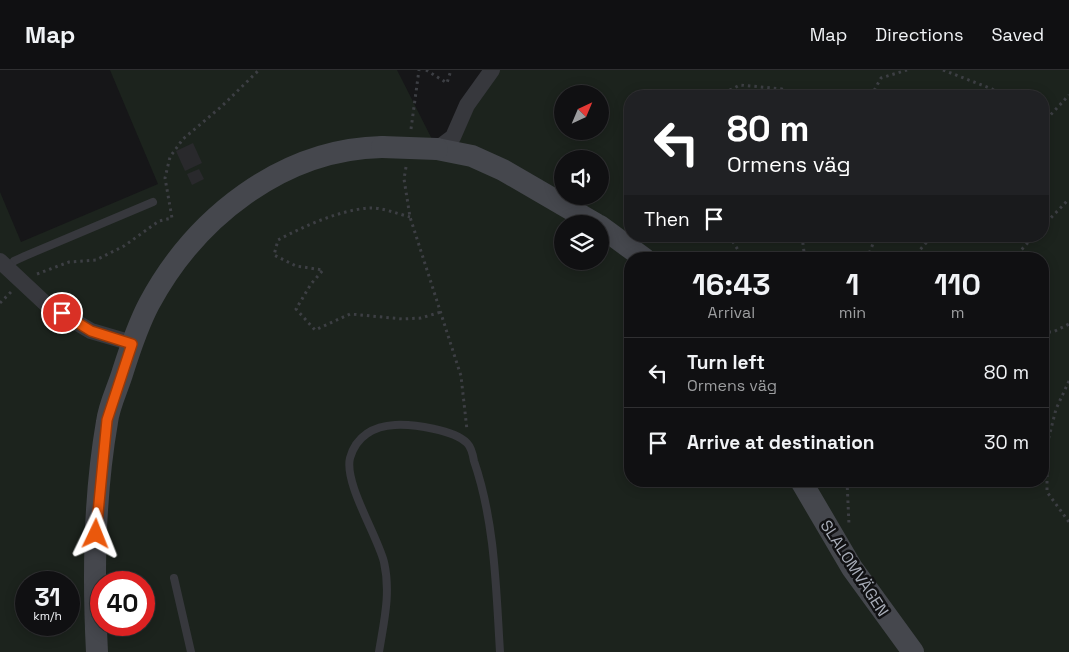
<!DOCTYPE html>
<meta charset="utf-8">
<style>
:root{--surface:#101012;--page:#1e1e20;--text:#f1f3f6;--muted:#9c9d9f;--line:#303032}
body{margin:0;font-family:"Space Grotesk",sans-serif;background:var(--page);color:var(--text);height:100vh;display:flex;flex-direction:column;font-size:19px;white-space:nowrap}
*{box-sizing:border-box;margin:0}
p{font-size:16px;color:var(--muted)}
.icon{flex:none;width:28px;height:28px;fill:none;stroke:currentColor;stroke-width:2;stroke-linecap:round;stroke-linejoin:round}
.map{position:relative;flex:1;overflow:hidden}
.side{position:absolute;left:624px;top:182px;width:425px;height:235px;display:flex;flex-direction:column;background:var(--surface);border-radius:20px;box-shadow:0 2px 12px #0003,0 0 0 1px var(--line)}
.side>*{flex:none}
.guide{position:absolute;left:624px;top:20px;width:425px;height:152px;border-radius:20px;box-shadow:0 2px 12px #0003,0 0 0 1px var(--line);background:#202124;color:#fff;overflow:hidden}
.needle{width:32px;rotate:44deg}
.fabs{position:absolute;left:554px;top:15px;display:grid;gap:10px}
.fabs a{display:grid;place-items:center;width:55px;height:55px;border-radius:50%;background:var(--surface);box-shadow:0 2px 12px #0003,0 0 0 1px var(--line);font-size:25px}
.speed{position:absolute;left:15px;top:501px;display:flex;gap:10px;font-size:25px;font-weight:700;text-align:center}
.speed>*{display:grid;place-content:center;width:65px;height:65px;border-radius:50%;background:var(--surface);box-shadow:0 2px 12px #0003,0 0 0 1px var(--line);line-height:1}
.speed small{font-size:12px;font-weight:400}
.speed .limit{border:8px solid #d22;background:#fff;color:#111}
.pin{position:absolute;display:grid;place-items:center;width:42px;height:42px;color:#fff;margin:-21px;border:2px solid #fff;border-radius:50%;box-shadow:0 1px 5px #0007}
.me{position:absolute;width:55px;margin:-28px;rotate:2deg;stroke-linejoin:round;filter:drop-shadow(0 0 4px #0008)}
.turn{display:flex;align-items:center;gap:18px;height:105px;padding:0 20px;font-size:22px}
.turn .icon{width:65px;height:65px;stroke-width:2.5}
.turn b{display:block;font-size:35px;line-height:42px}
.then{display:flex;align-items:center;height:48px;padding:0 20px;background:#0003;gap:10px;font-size:19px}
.eta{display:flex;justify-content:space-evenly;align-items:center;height:85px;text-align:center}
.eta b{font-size:30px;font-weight:800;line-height:35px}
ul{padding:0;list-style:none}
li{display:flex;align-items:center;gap:15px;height:70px;padding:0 20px;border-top:1px solid var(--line)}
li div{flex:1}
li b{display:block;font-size:19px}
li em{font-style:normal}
header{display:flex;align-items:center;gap:30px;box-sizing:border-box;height:70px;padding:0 25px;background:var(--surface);border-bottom:1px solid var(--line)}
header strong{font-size:24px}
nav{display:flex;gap:28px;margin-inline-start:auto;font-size:18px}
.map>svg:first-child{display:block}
.green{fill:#1c231d;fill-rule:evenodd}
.building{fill:#29292c}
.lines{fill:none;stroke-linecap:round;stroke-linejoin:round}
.path{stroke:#3d3f44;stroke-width:3;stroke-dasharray:2.5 4;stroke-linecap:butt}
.lane{stroke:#37383d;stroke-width:8}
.street{stroke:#37383d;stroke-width:16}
.secondary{stroke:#45474d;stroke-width:22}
.secondary-bridge{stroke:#45474d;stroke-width:22}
.route-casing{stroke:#983908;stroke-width:12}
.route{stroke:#ea580c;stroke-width:9}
.labels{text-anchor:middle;stroke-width:5;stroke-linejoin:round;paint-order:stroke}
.street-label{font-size:16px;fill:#a8adb8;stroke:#111113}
</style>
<header>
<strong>Map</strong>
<nav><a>Map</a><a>Directions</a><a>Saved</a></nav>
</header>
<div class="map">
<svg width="1069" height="582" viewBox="0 0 1069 582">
<rect width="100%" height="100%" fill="#161618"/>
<path class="green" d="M110,0H397L437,79L492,0H1069V582H0V122L21,172L158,114ZM562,24H600V61H562ZM630,26H1042V166H630ZM562,89H600V126H562ZM562,154H600V191H562ZM630,189H1042V411H630ZM26,512H69V555H26ZM101,512H144V555H101Z"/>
<path class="building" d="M193,73L202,93L185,101L176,81Z
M199,99L204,109L192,115L187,104Z"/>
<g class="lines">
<path class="path" d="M426,0L447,13L451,0
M943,0L992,19L1004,26
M718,26L740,15L782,19L794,26
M871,26L881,8L907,0
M1042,54L1069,25
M411,59L419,0
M406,97L404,109L410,147L461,306L467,360
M410,147C398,144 381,137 369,138C340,140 304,156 278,170L274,185L296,196L323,200L311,214L296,239L315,260L350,244L403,249L421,248L441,242
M1042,157L1069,129
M729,166L740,183L748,189
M802,166L804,182L810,189
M867,189L876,166
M912,189L932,166
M1013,189L1034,166
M37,204L69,192L96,190L124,176L159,151L172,148L165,108L170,87L183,69L222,36L259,0
M0,233L12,221
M1042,262H1053L1069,254
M1069,311L1056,339L1047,375V422L1069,452
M847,411L849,455"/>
<path class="lane" d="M8,199L14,191L25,186L153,132
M174,508L191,582
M379,582C384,551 391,523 384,492C377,465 344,413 350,388C356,366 374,356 395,355C414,354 454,360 467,373C471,377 473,385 474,391C495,452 496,518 500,582"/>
<path class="street" d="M437,79L453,67L467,35L492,0
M0,191L47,235L91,261L132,273"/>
<path class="secondary" d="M437,79L472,86L503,100L596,154
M600,156L645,189
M801,411L852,498L913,582
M97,582C93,506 94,427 107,352C109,335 118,318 123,301C130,279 138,255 149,234C195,148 282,79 382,77"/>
<path class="secondary-bridge" d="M382,77L437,79"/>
</g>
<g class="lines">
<defs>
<path id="route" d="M62,243L91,261L132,274L107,350L96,464"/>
</defs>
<use href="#route" class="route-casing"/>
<use href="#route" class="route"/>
</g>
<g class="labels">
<g class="street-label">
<text transform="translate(855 498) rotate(57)" y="6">SLALOMVÄGEN</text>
</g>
</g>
</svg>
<div class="fabs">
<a><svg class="needle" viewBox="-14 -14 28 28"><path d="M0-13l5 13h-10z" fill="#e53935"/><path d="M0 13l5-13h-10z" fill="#9c9d9f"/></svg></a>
<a><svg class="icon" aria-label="sound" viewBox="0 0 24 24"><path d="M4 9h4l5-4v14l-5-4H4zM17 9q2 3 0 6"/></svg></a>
<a><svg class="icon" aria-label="layers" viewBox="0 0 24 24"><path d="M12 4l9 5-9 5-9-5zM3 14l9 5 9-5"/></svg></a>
</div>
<div class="speed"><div>31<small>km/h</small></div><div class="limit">40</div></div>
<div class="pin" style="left:62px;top:243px;background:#d93025"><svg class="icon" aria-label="arrive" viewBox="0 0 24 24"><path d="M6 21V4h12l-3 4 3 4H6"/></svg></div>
<svg class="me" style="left:96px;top:464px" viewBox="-20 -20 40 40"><path d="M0-17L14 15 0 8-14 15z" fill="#ea580c" stroke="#fff" stroke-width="4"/></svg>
<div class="guide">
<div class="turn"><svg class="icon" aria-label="left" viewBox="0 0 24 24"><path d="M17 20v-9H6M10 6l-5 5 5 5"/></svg><div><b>80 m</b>Ormens väg</div></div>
<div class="then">Then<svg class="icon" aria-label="arrive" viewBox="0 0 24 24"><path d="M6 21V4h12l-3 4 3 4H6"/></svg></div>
</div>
<section class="side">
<div class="eta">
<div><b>16:43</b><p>Arrival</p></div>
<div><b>1</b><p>min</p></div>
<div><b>110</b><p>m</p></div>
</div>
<ul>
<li><svg class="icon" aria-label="left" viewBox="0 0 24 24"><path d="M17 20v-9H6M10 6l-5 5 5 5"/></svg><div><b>Turn left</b><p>Ormens väg</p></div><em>80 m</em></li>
<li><svg class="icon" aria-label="arrive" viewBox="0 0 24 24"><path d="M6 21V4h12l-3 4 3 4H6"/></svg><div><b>Arrive at destination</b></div><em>30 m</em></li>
</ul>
</section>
</div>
